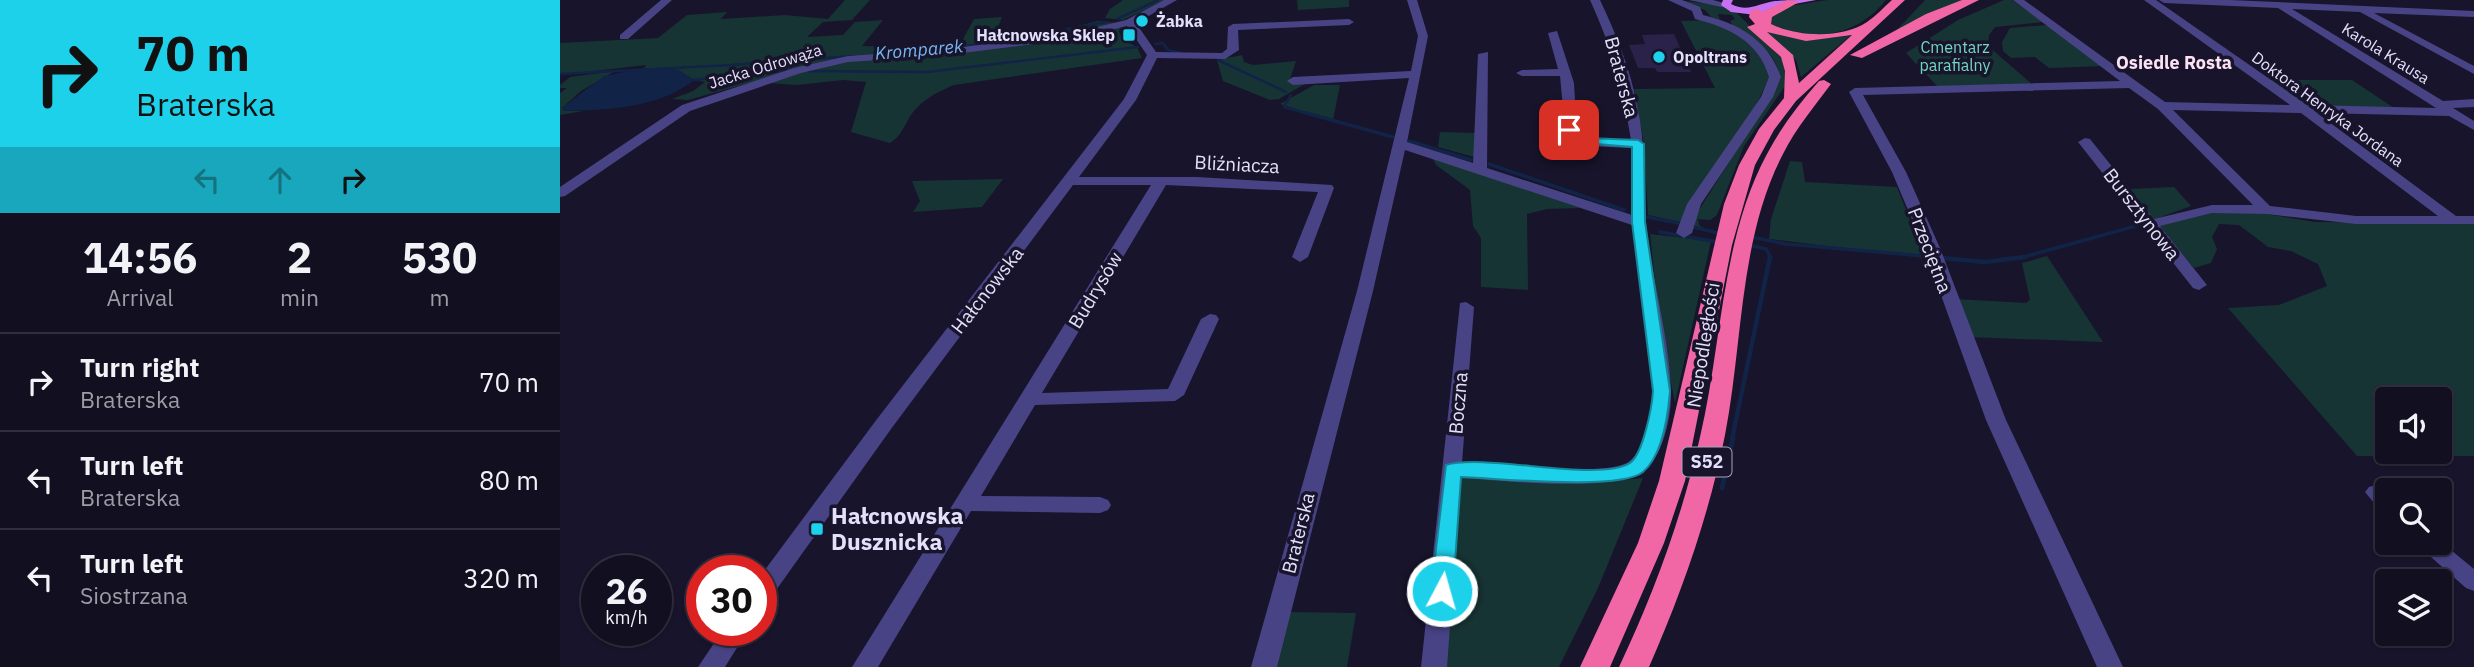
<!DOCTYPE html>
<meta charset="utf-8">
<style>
:root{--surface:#120f20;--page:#1b1829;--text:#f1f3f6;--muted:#9c9ca5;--line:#312f3e}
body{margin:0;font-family:"IBM Plex Sans",sans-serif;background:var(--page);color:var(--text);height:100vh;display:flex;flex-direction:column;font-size:26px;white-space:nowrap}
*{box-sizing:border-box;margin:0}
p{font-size:23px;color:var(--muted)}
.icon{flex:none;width:38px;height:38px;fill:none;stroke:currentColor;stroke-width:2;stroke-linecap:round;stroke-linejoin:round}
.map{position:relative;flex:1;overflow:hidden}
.side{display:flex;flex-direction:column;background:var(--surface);width:560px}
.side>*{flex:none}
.hud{background:#1ed1eb;color:#111;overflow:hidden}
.fabs{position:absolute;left:1815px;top:387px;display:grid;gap:14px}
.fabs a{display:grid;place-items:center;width:77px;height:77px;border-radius:7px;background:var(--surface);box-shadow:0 2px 5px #0004,0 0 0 2px var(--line);font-size:35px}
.speed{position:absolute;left:21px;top:555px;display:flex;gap:14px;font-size:35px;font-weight:700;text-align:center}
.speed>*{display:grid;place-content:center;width:91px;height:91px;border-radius:50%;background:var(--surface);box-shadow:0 2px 5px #0004,0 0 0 2px var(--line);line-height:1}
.speed small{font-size:18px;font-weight:400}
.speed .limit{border:10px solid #d22;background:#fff;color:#111}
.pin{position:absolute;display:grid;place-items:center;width:60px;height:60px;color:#fff;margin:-30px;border-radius:14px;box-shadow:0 4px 10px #0006}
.me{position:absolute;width:77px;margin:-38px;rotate:6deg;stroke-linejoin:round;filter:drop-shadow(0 0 5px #0008)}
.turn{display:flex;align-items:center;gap:24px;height:147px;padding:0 21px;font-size:32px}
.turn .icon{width:91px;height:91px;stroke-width:2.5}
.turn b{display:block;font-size:49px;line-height:60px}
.lanes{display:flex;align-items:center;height:66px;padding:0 21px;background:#0003;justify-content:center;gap:35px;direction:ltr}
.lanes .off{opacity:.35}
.eta{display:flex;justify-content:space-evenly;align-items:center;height:119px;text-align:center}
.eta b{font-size:42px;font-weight:700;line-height:49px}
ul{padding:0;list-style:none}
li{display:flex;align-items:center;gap:21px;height:98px;padding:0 21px;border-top:2px solid var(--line)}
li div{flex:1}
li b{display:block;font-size:26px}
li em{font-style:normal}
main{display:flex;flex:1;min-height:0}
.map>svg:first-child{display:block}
.green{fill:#173434;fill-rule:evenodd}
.water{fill:#112347}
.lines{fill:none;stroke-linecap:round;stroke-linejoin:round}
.stream-far3{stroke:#112347;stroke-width:2.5}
.stream-far2{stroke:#112347;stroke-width:3.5}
.stream-far1{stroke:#112347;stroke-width:4.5}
.stream{stroke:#112347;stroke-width:5}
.building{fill:#2b224a}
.minor{fill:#484385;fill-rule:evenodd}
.major{fill:#c571f2;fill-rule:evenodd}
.highway{fill:#f166a5;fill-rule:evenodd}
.route{fill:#1ed1eb;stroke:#148899;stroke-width:2}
.poi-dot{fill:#1ed1eb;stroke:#18142b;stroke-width:2.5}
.labels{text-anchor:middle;stroke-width:7;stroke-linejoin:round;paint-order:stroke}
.far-poi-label{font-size:16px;font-weight:bold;fill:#e4e0fc;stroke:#18142b;text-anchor:start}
.far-park-label{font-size:16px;fill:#71d7c0;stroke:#18142b}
.far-street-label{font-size:16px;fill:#e4e0fc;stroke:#18142b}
.far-water-label{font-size:18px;font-style:italic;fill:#78b7f3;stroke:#18142b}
.far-neighbourhood-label{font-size:18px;font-weight:bold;fill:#fce2f2;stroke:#18142b}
.shield{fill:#18142b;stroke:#a7a3bd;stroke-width:2}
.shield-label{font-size:18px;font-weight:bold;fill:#e4e0fc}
.street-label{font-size:19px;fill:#e4e0fc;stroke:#18142b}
.near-poi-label{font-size:23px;font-weight:bold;fill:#e4e0fc;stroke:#18142b;text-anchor:start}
</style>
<main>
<section class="side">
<div class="hud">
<div class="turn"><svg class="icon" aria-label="right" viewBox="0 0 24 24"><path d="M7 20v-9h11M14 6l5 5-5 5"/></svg><div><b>70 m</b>Braterska</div></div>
<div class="lanes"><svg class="icon off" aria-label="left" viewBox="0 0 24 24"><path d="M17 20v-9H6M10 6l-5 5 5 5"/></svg><svg class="icon off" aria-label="ahead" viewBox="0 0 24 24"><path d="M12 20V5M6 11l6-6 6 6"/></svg><svg class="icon" aria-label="right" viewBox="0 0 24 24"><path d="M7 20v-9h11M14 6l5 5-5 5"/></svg></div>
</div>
<div class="eta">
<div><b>14:56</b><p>Arrival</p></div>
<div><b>2</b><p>min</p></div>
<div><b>530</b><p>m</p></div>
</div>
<ul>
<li><svg class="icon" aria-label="right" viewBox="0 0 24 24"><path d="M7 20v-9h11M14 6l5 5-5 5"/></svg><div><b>Turn right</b><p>Braterska</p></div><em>70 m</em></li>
<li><svg class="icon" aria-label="left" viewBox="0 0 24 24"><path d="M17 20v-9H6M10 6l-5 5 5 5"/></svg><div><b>Turn left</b><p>Braterska</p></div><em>80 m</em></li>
<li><svg class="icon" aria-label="left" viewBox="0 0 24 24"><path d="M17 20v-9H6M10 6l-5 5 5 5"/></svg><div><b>Turn left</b><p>Siostrzana</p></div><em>320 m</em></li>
</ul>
</section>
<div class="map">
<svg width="1914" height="667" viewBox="0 0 1914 667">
<rect width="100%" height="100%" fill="#18142b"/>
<path class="green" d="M285,0H310L292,20L263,22L247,37L283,35L295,22L323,20L302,46L342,47L402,41L414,19L442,17L434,37L502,30L538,21L558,23L514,37L542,35L561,26L559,31L562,39L577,47L582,58L394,85C375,93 357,102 347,122C341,132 340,136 330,143L291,132L306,82L283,80L237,85L193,82L128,100L112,99L133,91L145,82L134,80L118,70L84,68L86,65L0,75V43L98,38L127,15L167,12L161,19L225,15L268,19Z
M563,0H605L563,20L545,18L550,9Z
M737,0H789V7L738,10Z
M1117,0L1158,5L1177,13L1227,64L1225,86L1184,146L1157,215L1150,220L1138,219L1139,225L1149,232L1137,229L1132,221L1211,96C1233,60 1199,45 1173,26L1170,21L1175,19L1172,15L1158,14L1160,20L1152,18L1145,10Z
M1267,0H1326C1295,38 1254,42 1210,24L1209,17L1229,6Z
M1365,0H1407L1333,34Z
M1444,0H1452L1483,22L1435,27L1429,35L1428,46L1473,85L1378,87L1346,53L1398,20Z
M1149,20C1179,27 1198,49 1210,76L1198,101L1121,222L1088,215L1084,144L1074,89L1155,88L1121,21Z
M1488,25L1543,66L1489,68L1475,57L1451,58L1443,51L1442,42L1450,28Z
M1200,26L1251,39L1290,36L1241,77L1236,60Z
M682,55L684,62L693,65L736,61L729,82H748L719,99L710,100L663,81L657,60Z
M55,71L21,91L2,108L4,111H23L0,115V93L7,88H0V85L10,77Z
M1709,80H1792L1834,108L1752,106L1744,104Z
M754,85H780L773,120L720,104Z
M880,132L918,133L914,157L878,147Z
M872,157L1020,208L987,209L967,214L968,290L921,287V238L913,226L910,190L876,165Z
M1230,161L1242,162L1245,182L1337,187L1365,258L1209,239L1211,219Z
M443,179L422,207L353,212L360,201L352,181Z
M1614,187L1631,206L1593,220L1569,189Z
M1656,212L1706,214L1755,222L1914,224V456H1797L1668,308L1719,305L1767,286L1758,264L1731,251L1708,247L1679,225L1659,224L1652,237L1657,249L1651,263L1634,268L1599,226ZM1827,399H1880V452H1827Z
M1090,234L1151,241L1115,403L1100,328Z
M1487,256L1543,342L1408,337L1394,299L1466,303L1470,300L1462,263Z
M900,476L1031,483L1083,478L1038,588L999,667H884Z
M727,612L796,613L787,667H714Z"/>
<path class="water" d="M84,68L118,70L134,80C100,108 47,110 4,111L2,108L44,76Z"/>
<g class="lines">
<path class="stream-far3" d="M557,19L598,0
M595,44L603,43L608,50L621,53
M396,48L547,22
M658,60L726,92
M203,64H223
M170,65L294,56
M248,71L367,72L578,47
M0,74L170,65
M134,80L231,70
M731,95L724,107L752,115"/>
<path class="stream-far2" d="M746,113L833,137
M849,141L911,160
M929,164L1064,210
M1087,217L1118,223
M1133,227L1162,234
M1100,232L1158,242
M1191,237L1226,244L1364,256
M1188,245L1206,249L1211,258
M1382,258H1386
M1460,258L1583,224"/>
<path class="stream-far1" d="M1382,258L1425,262L1465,257
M1172,439L1210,257"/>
<path class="stream" d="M1162,488L1173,438"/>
</g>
<path class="building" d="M1114,34L1131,72H1097L1095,68H1078L1069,45L1085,44L1082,35Z"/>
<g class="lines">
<path class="minor" d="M101,0H112L68,39H60V35Z
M604,0H617L576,23L596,52L662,53L667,49L668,27L673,24L789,19L794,22L789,25L678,30L679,50L665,59L597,58L576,100L519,177H637L772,185L774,188L748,257L740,262L732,257L758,192L606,185L482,393L608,389L641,319L650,314L656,315L659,319L624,395L615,401L475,405L421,496L540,497L548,500L551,505L548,510L540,513L411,511L318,667H292L591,185H513L331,429L209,600L201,602V575L317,419L564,99L587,55L567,26L513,39L379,56L288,62L241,73L130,111L5,196L0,197V187L122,105L234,68L288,56L379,50L513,33L566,20Z
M847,0H857L868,36L847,142L913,163L918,54L928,52L927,168L1072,215L1071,148L1027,146L1006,139L1000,76H962L956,73L962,70L998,69L988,33L997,31L1014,83L1017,134L1029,138L1071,140C1063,90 1051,45 1030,0H1040C1056,34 1070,68 1077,105C1086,144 1083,182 1086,222C1091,278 1109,334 1111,390C1112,414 1104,454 1085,470C1058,494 939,480 901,478L887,667H861L900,303L906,302L914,307L902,463C934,465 1043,476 1067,463C1086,452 1093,409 1092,389C1090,334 1079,279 1072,225L845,150L813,291L717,667H691L797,291L849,78L733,85L727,81L733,77L851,71L858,36Z
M1108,0H1122L1140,7L1143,15C1180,24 1208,40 1221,77L1213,97L1141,204L1132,233L1124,238L1116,233L1127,204L1201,97L1209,77C1198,41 1170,28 1135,19L1132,11Z
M1129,0H1153L1171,5L1166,8Z
M1453,0H1464L1605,102L1730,105L1584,0H1596L1747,105L1876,108L1718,8L1604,3L1599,0H1670L1914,11V17L1814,13L1914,66V74L1800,12L1732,9L1883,101L1914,99V107L1893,108L1914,121V130L1889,116L1757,113L1896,216H1914V224H1796L1706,214L1652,213L1600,226L1647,285L1639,290L1633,288L1518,142L1525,138L1530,139L1594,219L1652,205H1693L1598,109L1569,88L1303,95L1346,172L1380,248L1446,420L1563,667H1537L1426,420L1364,248L1332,172L1289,92L1295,88L1560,81ZM1613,110L1741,113L1878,216H1796L1710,206Z
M1816,485L1827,490V512L1819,509L1805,492L1809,487Z
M1880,541L1914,569V591L1906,588L1854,542Z
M163,630H188L165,667H138Z"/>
<path class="major" d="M1163,0H1173L1171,4C1188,13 1199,3 1215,1C1229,0 1242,0 1256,0L1212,8L1196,15L1171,12L1161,5Z"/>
<path class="highway" d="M1228,0L1239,2L1212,17L1211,24C1237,37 1282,39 1307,22C1316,16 1324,7 1332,0H1345L1236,101L1214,130L1195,165L1172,245L1125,481L1104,543L1050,667H1020L1078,543L1099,481L1164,204L1179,165L1199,129L1224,98L1225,71L1221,57L1187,27L1195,24L1189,17L1190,12L1196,8L1202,12ZM1207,32L1246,41L1292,35L1239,83L1233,55Z
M1402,0H1419L1302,58L1290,55L1366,14Z
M1264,80L1271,84C1254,107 1236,128 1223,154C1179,238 1183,343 1165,435C1149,515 1122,592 1089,667H1059C1094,593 1122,517 1140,437C1162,345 1161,239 1207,154C1221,127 1239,104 1259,81Z"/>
</g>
<path class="route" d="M1009,127L1027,138L1078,140L1084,144L1085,222L1110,391C1108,415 1103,455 1083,472C1060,491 936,478 901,477L893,591L890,597H874L871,591L886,465C927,453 1037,483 1070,463C1083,454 1092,407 1093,391L1072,222V147L1012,142L1003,130Z"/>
<g class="poi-dot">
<circle cx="582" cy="21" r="7"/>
<rect x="562" y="28" width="14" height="14" rx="3.5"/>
<circle cx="1099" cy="57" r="7"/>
<rect x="250" y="522" width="14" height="14" rx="3.5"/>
</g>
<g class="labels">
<g class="far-poi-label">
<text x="596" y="27">Żabka</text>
<text x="555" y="41" text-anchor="end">Hałcnowska Sklep</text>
<text x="1113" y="63">Opoltrans</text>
</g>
<g class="far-park-label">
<text x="1395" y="53">Cmentarz<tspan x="1395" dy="18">parafialny</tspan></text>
</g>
<g class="far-street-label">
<text transform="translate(1826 53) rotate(32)" y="6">Karola Krausa</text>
<text transform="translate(205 66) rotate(-17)" y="6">Jacka Odrowąża</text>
<text transform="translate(1768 109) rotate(36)" y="6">Doktora Henryka Jordana</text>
</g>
<g class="far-water-label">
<text transform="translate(359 50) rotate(-5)" y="6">Kromparek</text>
</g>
<g class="far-neighbourhood-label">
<text x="1614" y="69">Osiedle Rosta</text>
</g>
<rect class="shield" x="1122.5" y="447.5" width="49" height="29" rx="5"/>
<g class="shield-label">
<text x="1147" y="468">S52</text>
</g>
<g class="street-label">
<text transform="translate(1062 77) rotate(75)" y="7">Braterska</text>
<text transform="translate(677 164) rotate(3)" y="7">Bliźniacza</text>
<text transform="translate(1582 214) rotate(52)" y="7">Bursztynowa</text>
<text transform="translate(1370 250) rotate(69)" y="7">Przeciętna</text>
<text transform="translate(427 290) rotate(-52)" y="7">Hałcnowska</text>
<text transform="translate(535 290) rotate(-59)" y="7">Budrysów</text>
<text transform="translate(1143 345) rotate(-81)" y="7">Niepodległości</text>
<text transform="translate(898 403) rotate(-85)" y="7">Boczna</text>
<text transform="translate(738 533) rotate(-76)" y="7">Braterska</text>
</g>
<g class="near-poi-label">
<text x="271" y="524">Hałcnowska<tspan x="271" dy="26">Dusznicka</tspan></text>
</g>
</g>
</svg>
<div class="fabs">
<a><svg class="icon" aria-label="sound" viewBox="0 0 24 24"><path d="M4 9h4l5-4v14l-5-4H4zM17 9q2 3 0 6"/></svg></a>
<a><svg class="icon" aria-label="search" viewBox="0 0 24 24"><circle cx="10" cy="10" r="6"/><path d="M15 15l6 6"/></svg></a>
<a><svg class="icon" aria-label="layers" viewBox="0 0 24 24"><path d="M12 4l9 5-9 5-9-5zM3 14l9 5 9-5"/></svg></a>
</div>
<div class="speed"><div>26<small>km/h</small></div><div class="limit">30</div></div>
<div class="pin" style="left:1009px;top:130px;background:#d93025"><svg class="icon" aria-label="arrive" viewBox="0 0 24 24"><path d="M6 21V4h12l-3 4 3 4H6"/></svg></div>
<svg class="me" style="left:882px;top:591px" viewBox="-20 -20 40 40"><circle r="17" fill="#1ed1eb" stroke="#fff" stroke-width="3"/><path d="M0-11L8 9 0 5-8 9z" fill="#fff"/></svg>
</div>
</main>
